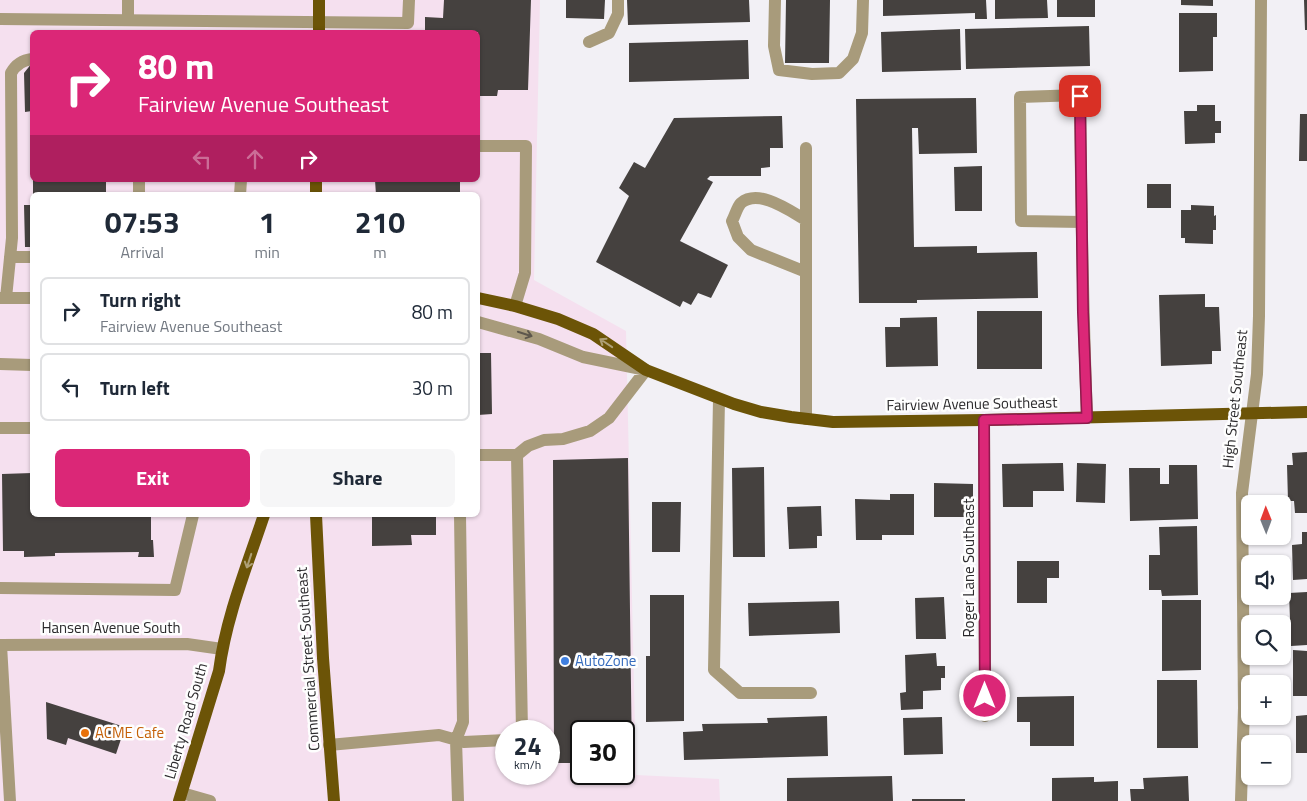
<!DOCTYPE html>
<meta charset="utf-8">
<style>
:root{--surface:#fff;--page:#f6f6f7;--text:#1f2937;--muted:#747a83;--line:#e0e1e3;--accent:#db2777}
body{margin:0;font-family:"Titillium Web",sans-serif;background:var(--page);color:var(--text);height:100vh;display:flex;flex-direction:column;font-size:19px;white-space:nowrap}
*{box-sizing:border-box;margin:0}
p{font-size:16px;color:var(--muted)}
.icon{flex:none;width:28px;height:28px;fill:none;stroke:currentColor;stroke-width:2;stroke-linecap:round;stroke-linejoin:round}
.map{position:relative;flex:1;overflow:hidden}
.details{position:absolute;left:30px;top:192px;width:450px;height:325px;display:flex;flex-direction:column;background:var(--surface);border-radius:8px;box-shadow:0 1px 4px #0004}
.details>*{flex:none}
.top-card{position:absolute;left:30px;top:30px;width:450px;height:152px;border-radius:8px;box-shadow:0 1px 4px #0004;background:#db2777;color:#fff;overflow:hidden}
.needle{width:32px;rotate:359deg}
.controls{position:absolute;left:1241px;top:495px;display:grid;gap:10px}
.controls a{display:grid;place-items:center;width:50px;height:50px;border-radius:8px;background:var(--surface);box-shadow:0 1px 4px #0004;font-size:25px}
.speed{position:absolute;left:495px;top:720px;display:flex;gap:10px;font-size:25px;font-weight:700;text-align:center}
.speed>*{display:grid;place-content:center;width:65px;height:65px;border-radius:50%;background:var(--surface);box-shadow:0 1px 4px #0004;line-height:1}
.speed small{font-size:12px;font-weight:400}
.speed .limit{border:2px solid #111;border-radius:8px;background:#fff;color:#111}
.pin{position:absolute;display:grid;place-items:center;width:42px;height:42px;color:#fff;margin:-21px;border-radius:10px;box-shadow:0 2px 8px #0006}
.me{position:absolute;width:55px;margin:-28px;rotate:0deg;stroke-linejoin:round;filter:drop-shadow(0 0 4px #0008)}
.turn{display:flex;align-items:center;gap:18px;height:105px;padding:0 25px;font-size:22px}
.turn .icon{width:65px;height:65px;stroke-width:2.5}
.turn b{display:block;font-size:35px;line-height:42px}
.lanes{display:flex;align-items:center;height:48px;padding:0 25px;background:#0003;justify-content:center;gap:25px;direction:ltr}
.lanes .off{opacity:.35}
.eta{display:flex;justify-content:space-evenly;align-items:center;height:85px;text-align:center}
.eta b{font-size:30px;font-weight:700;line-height:35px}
.primary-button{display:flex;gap:10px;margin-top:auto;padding:10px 25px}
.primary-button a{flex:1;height:58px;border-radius:8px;background:var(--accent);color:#fff;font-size:20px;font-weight:700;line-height:58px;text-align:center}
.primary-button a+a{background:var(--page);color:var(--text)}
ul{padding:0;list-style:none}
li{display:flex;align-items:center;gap:15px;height:68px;margin:0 10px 8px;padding:0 15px;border:2px solid var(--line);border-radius:8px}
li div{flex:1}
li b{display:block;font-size:19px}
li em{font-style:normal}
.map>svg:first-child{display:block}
.commercial{fill:#f5e0ef;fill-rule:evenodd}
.building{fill:#45413f}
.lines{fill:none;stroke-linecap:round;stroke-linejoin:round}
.minor{stroke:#a89b7b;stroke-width:12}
.major{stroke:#6c5407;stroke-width:12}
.oneway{stroke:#5d574c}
.oneway2{stroke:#aea076}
.route-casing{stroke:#8e194d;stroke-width:12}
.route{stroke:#db2777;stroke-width:9}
.shop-dot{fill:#3f7fe0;stroke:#fefefe;stroke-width:2}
.food-dot{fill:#e8710a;stroke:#fefefe;stroke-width:2}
.labels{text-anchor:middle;stroke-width:5;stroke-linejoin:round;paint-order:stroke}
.street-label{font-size:15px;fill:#2b2a2c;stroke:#fefefe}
.shop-label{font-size:15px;fill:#366cbe;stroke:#fefefe;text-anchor:start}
.food-label{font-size:15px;fill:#c56008;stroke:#fefefe;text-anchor:start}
</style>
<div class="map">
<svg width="1307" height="801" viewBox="0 0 1307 801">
<rect width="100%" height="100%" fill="#f2f0f5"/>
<path class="commercial" d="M0,0H540L534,280L626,331L636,775L719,779L720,801H0ZM32,32H478V180H32ZM32,195H478V515H32ZM506,731H549V774H506ZM581,731H624V774H581Z"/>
<path class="building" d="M444,0H531L528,90H498L497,96H478V32H425V17L443,18Z
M566,0H605L604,19L566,18Z
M627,0H749L750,22L628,25Z
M786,0H830L829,63H785Z
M883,0H986L987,19H975V13L883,16Z
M995,0H1047L1048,18L995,19Z
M1057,0H1095V17H1057Z
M1181,0H1213V6L1181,5Z
M1304,0H1307V30H1305Z
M1179,13H1217V37H1213V71L1179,72Z
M1089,26L1090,66L966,69L965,29Z
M960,29L961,70L882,72L881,32Z
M748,40L749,79L629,82V43Z
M32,63V111L25,112L24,73Z
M976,98L977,153L919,154L918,128H912L914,247L977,246V253L1037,252L1038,298L917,300V303H859L856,99Z
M1197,105H1215V121H1221V133H1215V143L1185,144L1184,111H1197Z
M1300,114H1307V161H1299Z
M782,116L783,148H770V167L761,168V176H710L707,179L713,182L680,241L728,265L711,298L698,293L691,305L683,301L680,307L596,262L629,196L619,188L634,162L645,168L674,118Z
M982,166V211H955L954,167Z
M33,180H106V195H33Z
M375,180H460V195H376Z
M1147,184H1171V208H1147Z
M24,205H32V247H25Z
M1191,205L1214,206V216L1216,215V230H1213V244L1185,243V238H1181V210H1191Z
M1205,294V307H1219L1221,351H1212V364L1161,366L1159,295Z
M977,311H1042V369H977Z
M937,317L938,366L886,367L885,327H900V318Z
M478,353H491L492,414L478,415Z
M1307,452V513H1295L1294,501H1288L1287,465H1293L1292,453Z
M628,458L632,763H624V731H581V763H554L553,460Z
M1063,463L1064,491H1033V507H1003L1002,464Z
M1077,463L1106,464L1105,503L1076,502Z
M1169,465H1197L1198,519L1130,521L1129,468H1160V484H1169Z
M764,467L765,557H733L732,468Z
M32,473V515H151V540H153L154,557H138L139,552L55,553V556L24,557V551H3L2,474Z
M934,483L973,484V517H934Z
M890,494H914V535H882V540H856L855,499L890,500Z
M652,502H681L680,552H652Z
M821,506L822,536H817V548L789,549L787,507Z
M372,515H436V535H411L412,545L372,546Z
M1197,526L1198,595L1162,596L1161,590H1149V555H1160L1159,527Z
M1302,532H1307V579L1293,580L1292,545L1302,544Z
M1017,561H1059V578H1047V603H1017Z
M1307,592V645L1291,646L1289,593Z
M650,595H684V721L646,722V656H650Z
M944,597L946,639H916L915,598Z
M1162,600H1201V670L1162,671Z
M839,601L840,633L749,636L748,603Z
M1293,650L1307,651V696H1293Z
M936,653L937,666H945V678H941V690L923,691V709L901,710L900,693L906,692L905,655Z
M1157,680H1197L1198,748H1157Z
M1074,696V746H1030V722H1017V697Z
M46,702L125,727L116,754L68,738L66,745L47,739Z
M1307,715V753H1296V716Z
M827,716L828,756L684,760L683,732L703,731L702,724L768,723L767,718Z
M942,717L943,754L904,755L903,718Z
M892,776L893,801H787V778Z
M1188,776L1189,801H1131L1130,789H1144L1143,778Z
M1094,777V782L1118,781V801H1052V778Z
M912,799H965V801H912Z"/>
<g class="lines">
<path class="minor" d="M128,0V20
M775,0L774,46L779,70L812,74L839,73L853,59L862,33L863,0
M0,19L408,23L409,0
M589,42L609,33L618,14V0
M478,146H526L525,273L515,306
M806,148V419
M139,195V180
M240,195L241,180
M806,220C790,211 759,188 741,203C737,207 735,216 732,221L738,237L751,250L806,272
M1082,222L1021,221L1020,97L1080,95C1081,203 1083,310 1087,418
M10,257H32
M0,298H32
M6,298L12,238L11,73C16,64 23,60 32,59
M478,322L539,339L583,357L646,370L609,418L590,431L563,439L544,440L528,446L517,455H478
M0,364L32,365
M719,399L714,670L740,693H811
M984,420L985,716
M0,428H32
M517,455L522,731
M0,588L175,590L193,515
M0,645L187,644L222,649
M1,645L10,801
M329,745L439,735L464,742L506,740
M182,793L210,801
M458,801L456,740L463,722L460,515
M1241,801L1244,708L1242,493L1257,374L1259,316L1261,0"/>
<path class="major" d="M319,32V0
M316,195V180
M478,298L515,306L558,319L593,334L646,370L734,404L761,412L791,417L833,422L984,420L1307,412
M316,515L323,658L334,801
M179,801L219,671C226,617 247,566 264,515"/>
</g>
<defs><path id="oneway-shaft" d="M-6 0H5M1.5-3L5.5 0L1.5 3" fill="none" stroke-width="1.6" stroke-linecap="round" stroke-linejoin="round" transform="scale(1.25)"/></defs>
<use class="oneway" href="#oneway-shaft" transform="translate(525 334) rotate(18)"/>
<g class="oneway2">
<use href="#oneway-shaft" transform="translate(606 343) rotate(-146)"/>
<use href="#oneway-shaft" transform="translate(249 561) rotate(108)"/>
</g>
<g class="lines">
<defs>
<path id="route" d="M985,696L984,420L1087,418L1083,312L1080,96"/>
</defs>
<use href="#route" class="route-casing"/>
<use href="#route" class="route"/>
</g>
<circle class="shop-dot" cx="565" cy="661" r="5"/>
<circle class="food-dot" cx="85" cy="733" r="5"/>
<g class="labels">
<g class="street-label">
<text transform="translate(1235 399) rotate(-84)" y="5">High Street Southeast</text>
<text transform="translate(972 404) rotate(-1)" y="5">Fairview Avenue Southeast</text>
<text transform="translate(969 568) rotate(-90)" y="5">Roger Lane Southeast</text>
<text x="111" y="633">Hansen Avenue South</text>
<text transform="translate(308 659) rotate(-94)" y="5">Commercial Street Southeast</text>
<text transform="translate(186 721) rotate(-74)" y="5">Liberty Road South</text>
</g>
<g class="shop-label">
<text x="575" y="666">AutoZone</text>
</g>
<g class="food-label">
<text x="95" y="738">ACME Cafe</text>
</g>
</g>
</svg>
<div class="controls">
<a><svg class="needle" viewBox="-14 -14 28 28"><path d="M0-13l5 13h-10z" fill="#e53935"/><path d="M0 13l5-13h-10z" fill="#747a83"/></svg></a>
<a><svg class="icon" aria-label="sound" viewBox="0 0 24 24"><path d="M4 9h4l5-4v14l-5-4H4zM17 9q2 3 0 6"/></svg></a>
<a><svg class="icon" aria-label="search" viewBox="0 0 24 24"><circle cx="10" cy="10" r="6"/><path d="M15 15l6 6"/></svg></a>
<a>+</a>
<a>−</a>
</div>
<div class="speed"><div>24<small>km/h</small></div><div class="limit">30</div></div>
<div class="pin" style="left:1080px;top:96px;background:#d93025"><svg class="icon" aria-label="arrive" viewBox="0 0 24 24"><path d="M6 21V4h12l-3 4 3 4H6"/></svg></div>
<svg class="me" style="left:985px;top:696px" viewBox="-20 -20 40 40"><circle r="17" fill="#db2777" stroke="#fff" stroke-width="3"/><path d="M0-11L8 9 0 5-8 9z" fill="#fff"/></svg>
<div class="top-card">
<div class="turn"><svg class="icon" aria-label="right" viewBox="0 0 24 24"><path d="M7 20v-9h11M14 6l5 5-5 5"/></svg><div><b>80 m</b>Fairview Avenue Southeast</div></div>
<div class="lanes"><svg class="icon off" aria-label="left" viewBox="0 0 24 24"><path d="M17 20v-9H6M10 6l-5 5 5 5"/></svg><svg class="icon off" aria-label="ahead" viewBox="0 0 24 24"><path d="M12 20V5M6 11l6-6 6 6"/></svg><svg class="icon" aria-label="right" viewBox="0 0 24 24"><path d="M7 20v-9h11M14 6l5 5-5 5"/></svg></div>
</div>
<section class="details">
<div class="eta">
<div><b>07:53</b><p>Arrival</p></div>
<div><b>1</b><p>min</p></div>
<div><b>210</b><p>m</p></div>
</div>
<ul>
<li><svg class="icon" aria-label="right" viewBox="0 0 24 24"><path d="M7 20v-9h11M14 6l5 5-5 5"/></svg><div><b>Turn right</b><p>Fairview Avenue Southeast</p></div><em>80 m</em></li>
<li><svg class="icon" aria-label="left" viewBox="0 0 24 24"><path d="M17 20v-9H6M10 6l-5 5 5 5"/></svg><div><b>Turn left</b></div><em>30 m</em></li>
</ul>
<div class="primary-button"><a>Exit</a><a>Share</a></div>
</section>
</div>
